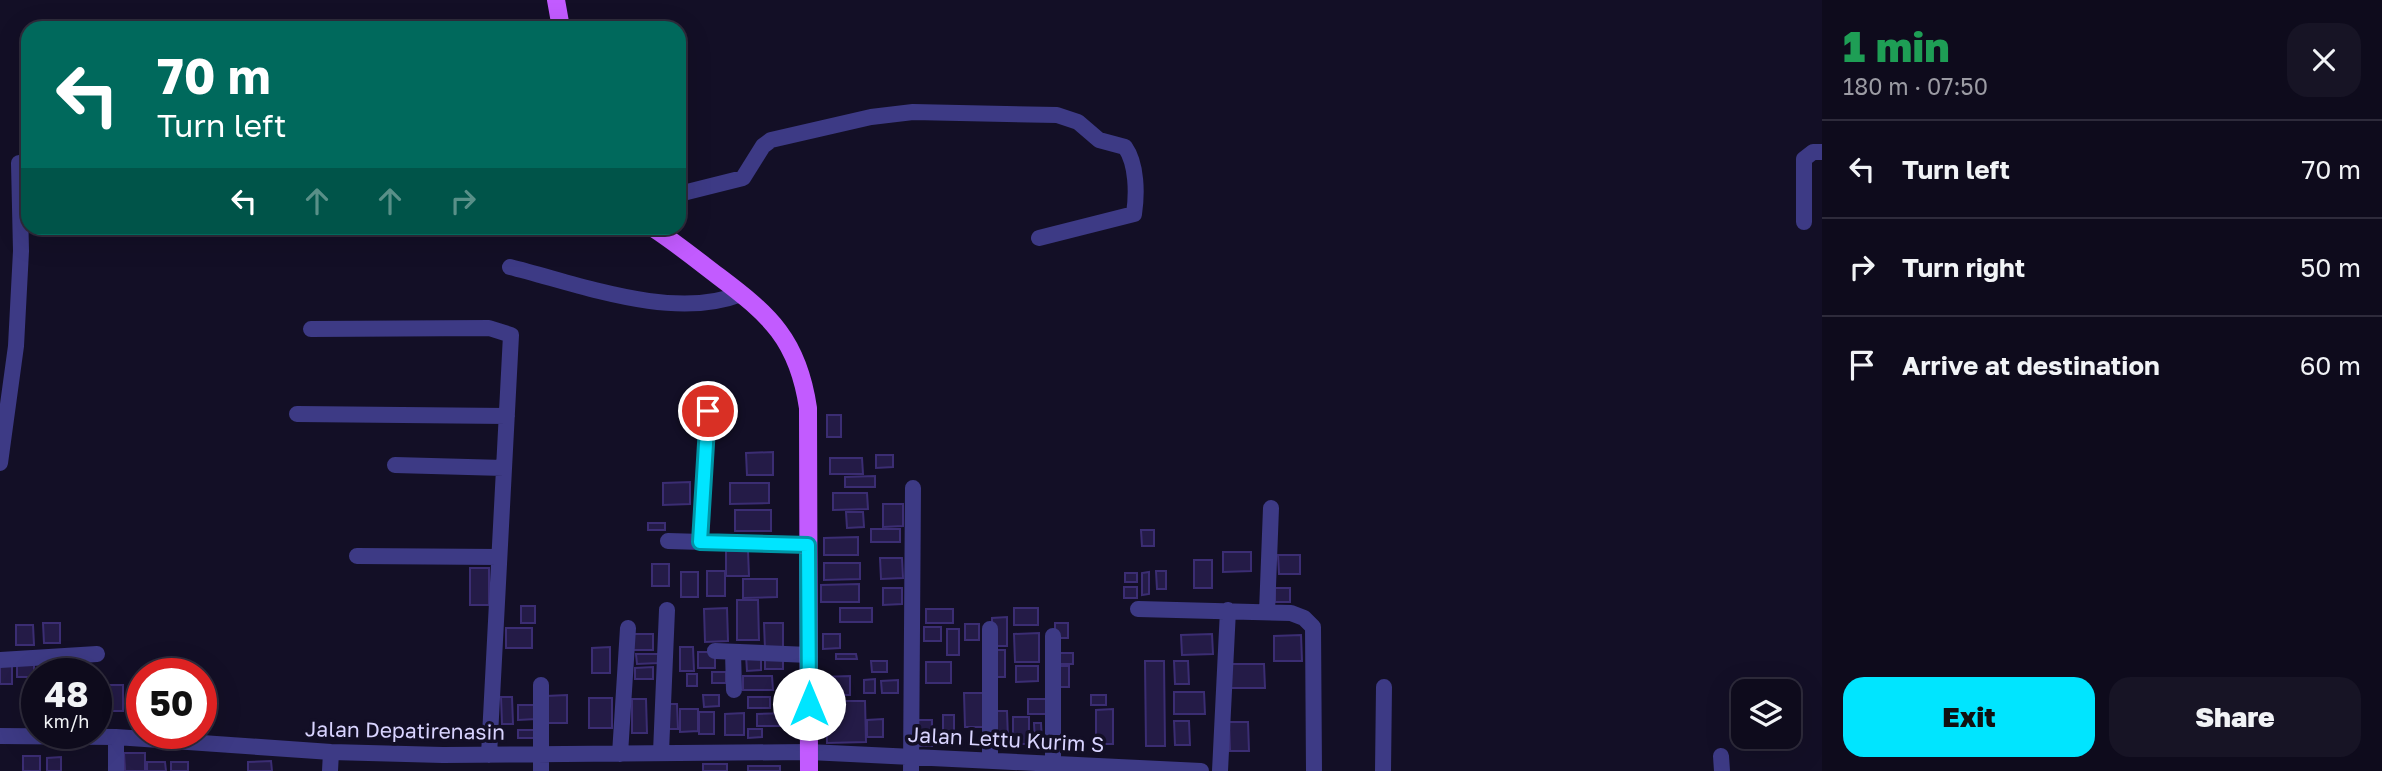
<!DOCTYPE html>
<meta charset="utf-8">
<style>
:root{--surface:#0e0b1c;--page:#171425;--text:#f1f3f6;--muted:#9b9ba3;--line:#2e2b3b;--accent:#00e5ff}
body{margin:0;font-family:"Golos Text",sans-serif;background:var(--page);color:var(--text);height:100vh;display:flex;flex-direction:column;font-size:26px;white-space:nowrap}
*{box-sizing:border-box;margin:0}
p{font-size:23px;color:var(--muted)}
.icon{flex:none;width:38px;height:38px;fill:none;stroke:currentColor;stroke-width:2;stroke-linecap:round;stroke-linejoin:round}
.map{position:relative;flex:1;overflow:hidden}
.side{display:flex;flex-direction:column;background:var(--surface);width:560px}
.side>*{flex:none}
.guide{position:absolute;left:21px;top:21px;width:665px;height:214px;border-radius:21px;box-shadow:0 7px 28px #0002,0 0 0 2px var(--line);background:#00695c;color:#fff;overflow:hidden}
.controls{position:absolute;left:1731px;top:679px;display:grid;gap:14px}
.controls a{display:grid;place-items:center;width:70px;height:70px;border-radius:14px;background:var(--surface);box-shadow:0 7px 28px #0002,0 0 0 2px var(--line);font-size:35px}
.speed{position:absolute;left:21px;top:658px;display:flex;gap:14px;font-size:35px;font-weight:700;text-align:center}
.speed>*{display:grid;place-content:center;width:91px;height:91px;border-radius:50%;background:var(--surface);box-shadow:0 7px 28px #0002,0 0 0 2px var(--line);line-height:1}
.speed small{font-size:18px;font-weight:400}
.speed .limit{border:10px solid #d22;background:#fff;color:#111}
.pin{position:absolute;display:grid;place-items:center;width:60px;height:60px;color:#fff;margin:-30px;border:4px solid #fff;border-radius:50%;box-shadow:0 2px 7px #0007}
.me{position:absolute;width:77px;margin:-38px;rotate:0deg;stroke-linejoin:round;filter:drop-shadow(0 0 5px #0008)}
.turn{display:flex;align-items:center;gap:24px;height:147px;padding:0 21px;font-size:32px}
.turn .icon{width:91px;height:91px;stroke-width:2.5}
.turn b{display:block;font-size:49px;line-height:60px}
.lanes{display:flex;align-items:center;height:66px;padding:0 21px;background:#0003;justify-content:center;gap:35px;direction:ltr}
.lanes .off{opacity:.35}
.round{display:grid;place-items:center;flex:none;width:74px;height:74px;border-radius:21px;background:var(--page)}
.head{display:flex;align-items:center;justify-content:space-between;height:119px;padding:0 21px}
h1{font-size:42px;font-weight:800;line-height:52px;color:#1e9e55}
.cta{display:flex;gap:14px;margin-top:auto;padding:14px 21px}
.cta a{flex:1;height:80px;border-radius:21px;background:var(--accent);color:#111;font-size:28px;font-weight:800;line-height:80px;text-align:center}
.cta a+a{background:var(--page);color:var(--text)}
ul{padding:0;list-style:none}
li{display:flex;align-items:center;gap:21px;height:98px;padding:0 21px;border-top:2px solid var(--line)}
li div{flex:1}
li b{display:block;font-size:26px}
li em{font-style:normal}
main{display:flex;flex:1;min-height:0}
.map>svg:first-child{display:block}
.building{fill:#241b47;stroke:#3b2d73;stroke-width:2}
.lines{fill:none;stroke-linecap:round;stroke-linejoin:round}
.minor{stroke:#3d3a85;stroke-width:16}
.major{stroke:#c25bff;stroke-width:18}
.route-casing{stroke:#0095a6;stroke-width:18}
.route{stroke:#00e5ff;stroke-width:12}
.labels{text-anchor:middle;stroke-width:7;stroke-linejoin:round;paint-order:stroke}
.street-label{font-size:21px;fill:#d9d4ff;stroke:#130f26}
</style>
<main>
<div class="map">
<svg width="1822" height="771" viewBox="0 0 1822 771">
<rect width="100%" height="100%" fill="#130f26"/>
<path class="building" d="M827,415H841V437H827Z
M773,452V475H747L746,453Z
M876,455H893V467L876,468Z
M830,458H862L863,474H830Z
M875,476V487H845V477Z
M690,482V504L663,505V483Z
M730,483H769V503L730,504Z
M833,493H867L868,509L833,510Z
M883,504H903V526L883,527Z
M735,510H771V531H735Z
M846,512H863L864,527L847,528Z
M648,523H665V530H648Z
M871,529H900V542H871Z
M1141,530H1154V546H1142Z
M858,537V555H824V538Z
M726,551H748L749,576H726Z
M1223,552H1251V571L1223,572Z
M1278,555H1300V574H1279Z
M880,558H902L903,578L881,579Z
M1194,560H1212V588H1194Z
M824,563H860V579L824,580Z
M652,564H669V586H652Z
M470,568H489V605H470Z
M707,571H725V596H707Z
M1156,571H1166V589H1157Z
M681,572H698V597H681Z
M1149,572V594L1142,595V573Z
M1125,573H1137V582H1125Z
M743,579H777V597L743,598Z
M859,584V602H821V585Z
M1124,587H1137V598H1124Z
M883,588H902V604L883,605Z
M1275,588H1290V602H1275Z
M737,600H758L759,640H737Z
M521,606H535V623H521Z
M727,608L728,641L705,642L704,609Z
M840,608H872V622H840Z
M1014,608H1038V625H1014Z
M926,609H953V623H926Z
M1007,617V646H992V618Z
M43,623H60V643H44Z
M764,623H783V648L765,649Z
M1055,623H1068V638H1055Z
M965,624H979V640H965Z
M16,625H33L34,645H16Z
M924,627H941V641H924Z
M506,628H532V648H506Z
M947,629H959V655H947Z
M1039,633V662H1015L1014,634Z
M633,634H653V650H633Z
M823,634H840V648L823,649Z
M1212,634L1213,654L1182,655L1181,635Z
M1301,635L1302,661H1274V636Z
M610,647V673H592V648Z
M680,647H693L694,671H680Z
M992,650H1005V677H993Z
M698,652H715V668H698Z
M1055,653H1073V664H1055Z
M636,654H658V663L637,664Z
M836,654H856L857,659H836Z
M746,655H761V670L747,671Z
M765,656H783V669H765Z
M34,659V677H17V660Z
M67,659H85V674H67Z
M59,661V674H40V662Z
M871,661H887V672H872Z
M1145,661H1164L1165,746H1146Z
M1174,661H1188L1189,684H1175Z
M926,662H951V683H926Z
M0,663H12V684H0Z
M1228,664H1264L1265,688H1228Z
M1016,666H1038V681L1016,682Z
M1055,666H1069V687H1055Z
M653,667V679H635V668Z
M712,672H726V683H712Z
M687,674H697V686H687Z
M743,676H772L773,690H743Z
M850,676V695H821V677Z
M875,679V693H864V680Z
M898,680V693H882L881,681Z
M96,682H105L106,697H96Z
M109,685H123V711H110Z
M1174,692H1204L1205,714H1174Z
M964,693H983L984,727H965Z
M567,695V723H546V696Z
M703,695H719V706L704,707Z
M1091,695H1106V705H1091Z
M501,697H512L513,724H502Z
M748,697H770V708H748Z
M589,698H612V728H589Z
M632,699H646L647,733H632Z
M1028,699H1051V714H1028Z
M826,701H865L866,742L827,743Z
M667,704H677L678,729H667Z
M518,705H536V719L518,720Z
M680,709H698V731L680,732Z
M1113,709V744H1096V710Z
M992,711H1007L1008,739H992Z
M699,712H714V734H699Z
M744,713V735H725V714Z
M787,713V726H757V714Z
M943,715H954V742H943Z
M1013,717H1029V744H1013Z
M883,719V737H867V720Z
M916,720H932V746H916Z
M1174,721H1189L1190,745H1175Z
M1229,722H1248L1249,751H1230Z
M1034,723H1041L1042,744H1035Z
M748,729H762V737L748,738Z
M518,730H534V738H518Z
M124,753H145V771H125Z
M23,756H40V771H23Z
M61,757V771H47V758Z
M271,761L272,771H248V762Z
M147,762H165L166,771H147Z
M171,762H188V771H171Z
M703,764H727V771H703Z
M748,766H780V771H748Z"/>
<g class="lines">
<path class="minor" d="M679,194L743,178L763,146L771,140L871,117L913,112L1057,115L1078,122L1099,140L1125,147C1137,164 1137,194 1134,214L1039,238
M1804,222V159L1813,152H1822
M510,267C579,284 672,321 741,294
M311,329L489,328L511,335L489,755
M297,414L507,416
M0,463L16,346L21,251L19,163
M395,465L504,468
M668,541L808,545
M700,542L708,411
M357,556L499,557
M1138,609L1291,613L1304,618L1313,627L1314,771
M1267,612L1271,508
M990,629V759
M715,651L809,655
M733,652L734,690
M0,660L97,654
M541,685V771
M0,736L116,737L331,752L443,755L809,752L1201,771
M116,737V771
M661,752L667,610
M620,754L628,628
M1721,756L1722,771
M1053,763V636
M330,771L331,752
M911,771L913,488
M1220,771L1228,610
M1383,771L1384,687"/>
<path class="major" d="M556,0L561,28
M653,228C676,243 697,260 718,276C770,315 798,340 808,408L809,771"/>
</g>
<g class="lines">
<defs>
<path id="route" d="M708,411L700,542L808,545L809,704"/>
</defs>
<use href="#route" class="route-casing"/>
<use href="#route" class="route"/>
</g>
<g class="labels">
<g class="street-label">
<text transform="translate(405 731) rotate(1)" y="7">Jalan Depatirenasin</text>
<text transform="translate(1006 740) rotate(3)" y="7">Jalan Lettu Kurim S</text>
</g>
</g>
</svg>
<div class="controls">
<a><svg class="icon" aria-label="layers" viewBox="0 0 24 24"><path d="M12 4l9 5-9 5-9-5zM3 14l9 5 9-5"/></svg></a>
</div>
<div class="speed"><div>48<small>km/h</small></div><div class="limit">50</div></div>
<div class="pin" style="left:708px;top:411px;background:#d93025"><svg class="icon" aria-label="arrive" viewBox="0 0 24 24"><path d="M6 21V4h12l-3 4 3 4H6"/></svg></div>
<svg class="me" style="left:809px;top:704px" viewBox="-20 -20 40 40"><circle r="19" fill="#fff"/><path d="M0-13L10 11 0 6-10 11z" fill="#00e5ff"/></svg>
<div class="guide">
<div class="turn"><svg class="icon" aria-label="left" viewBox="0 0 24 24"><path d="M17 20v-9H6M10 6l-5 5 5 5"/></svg><div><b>70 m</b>Turn left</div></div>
<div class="lanes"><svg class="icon" aria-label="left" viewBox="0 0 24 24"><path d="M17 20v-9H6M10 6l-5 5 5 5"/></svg><svg class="icon off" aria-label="ahead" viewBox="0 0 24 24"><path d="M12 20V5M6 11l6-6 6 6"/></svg><svg class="icon off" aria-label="ahead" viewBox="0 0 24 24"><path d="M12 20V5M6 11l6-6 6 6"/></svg><svg class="icon off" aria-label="right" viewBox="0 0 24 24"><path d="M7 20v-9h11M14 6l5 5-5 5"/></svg></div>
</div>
</div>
<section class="side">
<div class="head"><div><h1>1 min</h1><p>180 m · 07:50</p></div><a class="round"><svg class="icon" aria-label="close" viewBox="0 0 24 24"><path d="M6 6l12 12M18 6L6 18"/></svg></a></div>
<ul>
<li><svg class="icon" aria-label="left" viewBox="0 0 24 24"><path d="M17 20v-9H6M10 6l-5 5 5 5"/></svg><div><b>Turn left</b></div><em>70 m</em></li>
<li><svg class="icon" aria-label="right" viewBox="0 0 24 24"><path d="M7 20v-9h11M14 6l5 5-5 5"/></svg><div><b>Turn right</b></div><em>50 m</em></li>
<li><svg class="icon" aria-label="arrive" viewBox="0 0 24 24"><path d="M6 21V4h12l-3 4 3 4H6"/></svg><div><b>Arrive at destination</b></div><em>60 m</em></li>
</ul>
<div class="cta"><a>Exit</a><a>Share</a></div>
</section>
</main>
